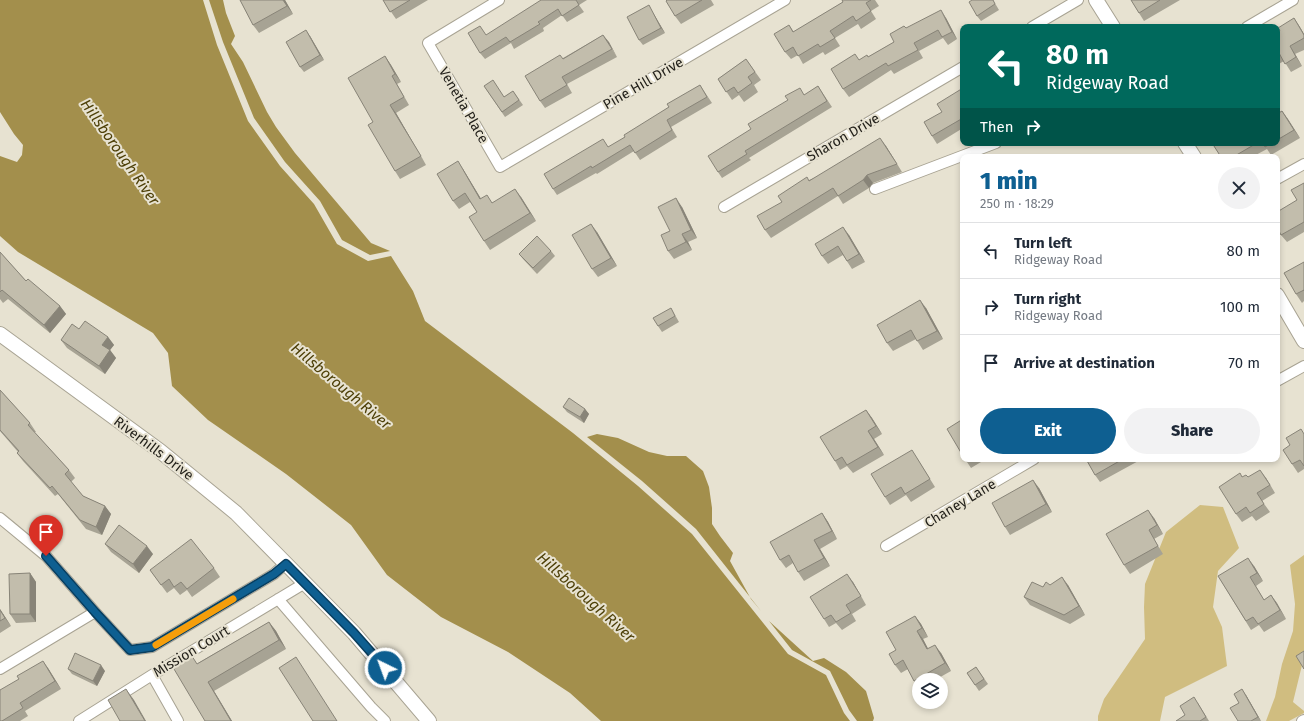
<!DOCTYPE html>
<meta charset="utf-8">
<style>
:root{--surface:#fff;--page:#f2f2f3;--text:#1f2937;--muted:#747a83;--line:#e0e1e3;--accent:#0e5f91}
body{margin:0;font-family:"Fira Sans",sans-serif;background:var(--page);color:var(--text);height:100vh;display:flex;flex-direction:column;font-size:15px;white-space:nowrap}
*{box-sizing:border-box;margin:0}
p{font-size:13px;color:var(--muted)}
.icon{flex:none;width:22px;height:22px;fill:none;stroke:currentColor;stroke-width:2;stroke-linecap:round;stroke-linejoin:round}
.map{position:relative;flex:1;overflow:hidden}
.sheet{position:absolute;left:960px;top:154px;width:320px;height:308px;display:flex;flex-direction:column;background:var(--surface);border-radius:8px;box-shadow:0 2px 6px #0003}
.sheet>*{flex:none}
.hud{position:absolute;left:960px;top:24px;width:320px;height:122px;border-radius:8px;box-shadow:0 2px 6px #0003;background:#00695c;color:#fff;overflow:hidden}
.controls{position:absolute;left:912px;top:673px;display:grid;gap:8px}
.controls a{display:grid;place-items:center;width:36px;height:36px;border-radius:50%;background:var(--surface);box-shadow:0 2px 6px #0003;font-size:20px}
.pin{position:absolute;display:grid;place-items:center;width:34px;height:34px;color:#fff;margin:-41px -17px;border-radius:50% 50% 50% 0;rotate:-45deg;box-shadow:0 0 4px #0007}
.pin .icon{rotate:45deg}
.me{position:absolute;width:44px;margin:-22px;rotate:318deg;stroke-linejoin:round;filter:drop-shadow(0 0 3px #0008)}
.turn{display:flex;align-items:center;gap:14px;height:84px;padding:0 20px;font-size:18px}
.turn .icon{width:52px;height:52px;stroke-width:2.5}
.turn b{display:block;font-size:28px;line-height:34px}
.then{display:flex;align-items:center;height:38px;padding:0 20px;background:#0003;gap:8px;font-size:15px}
.round{display:grid;place-items:center;flex:none;width:42px;height:42px;border-radius:21px;background:var(--page)}
.summary{display:flex;align-items:center;justify-content:space-between;height:68px;padding:0 20px}
h1{font-size:24px;font-weight:800;line-height:30px;color:var(--accent)}
.action{display:flex;gap:8px;margin-top:auto;padding:8px 20px}
.action a{flex:1;height:46px;border-radius:24px;background:var(--accent);color:#fff;font-size:16px;font-weight:800;line-height:46px;text-align:center}
.action a+a{background:var(--page);color:var(--text)}
ul{padding:0;list-style:none}
li{display:flex;align-items:center;gap:12px;height:56px;padding:0 20px;border-top:1px solid var(--line)}
li div{flex:1}
li b{display:block;font-size:15px}
li em{font-style:normal}
.map>svg:first-child{display:block}
.green{fill:#d0bd80}
.water{fill:#a38f4c}
.lines{fill:none;stroke-linecap:round;stroke-linejoin:round}
.street-casing{stroke:#a8a393;stroke-width:12}
.secondary-casing{stroke:#a8a393;stroke-width:16}
.street{stroke:#fff;stroke-width:10}
.secondary{stroke:#fff;stroke-width:14}
.wall{fill:#a7a394}
.shaded-wall{fill:#888478}
.building{fill:#c2bdac;stroke:#888478}
.route-casing{stroke:#093e5e;stroke-width:10}
.route{stroke:#0e5f91;stroke-width:7}
.slow{stroke:#f59e0b;stroke-width:7}
.labels{text-anchor:middle;stroke-width:4;stroke-linejoin:round;paint-order:stroke}
.street-label{font-size:14px;fill:#23211b;stroke:#e7e2d1}
.water-label{font-size:15px;font-style:italic;fill:#4e4008;stroke:#e7e2d1}
</style>
<div class="map">
<svg width="1304" height="721" viewBox="0 0 1304 721">
<rect width="100%" height="100%" fill="#e7e2d1"/>
<path class="green" d="M1200,505L1223,507L1239,548L1218,571L1213,607L1222,627L1227,666L1165,697L1160,721H1098V716L1104,699L1145,639L1144,607L1145,584L1166,532Z
M1304,555V657L1293,702L1304,711V713L1289,721H1266L1275,697L1282,664L1293,631L1295,604L1290,565Z"/>
<path class="water" d="M0,0H203L217,45L248,121L280,166L314,204L337,244L368,261L391,256L413,291L425,321L573,433L638,486L692,534L788,654L826,675L844,713L850,721H601L570,693L508,652L441,617L387,575L351,525L286,474L208,420L172,386L168,353L153,333L18,252L0,236V156L17,162L22,155L23,145L14,134L0,112Z
M209,0H223L226,13L235,36L231,44L243,62L267,112L276,127L295,153L371,243L390,251L370,255L342,240L320,201L285,162L254,118L223,42Z
M597,434L618,438L649,452L667,456H686L703,471L709,487L712,508V524L720,536L733,553L730,561L751,599L761,611L696,529L642,481L587,437Z
M769,621L813,661L824,658L846,672L866,691L874,718L873,721H857L849,710L830,671L792,650Z"/>
<g class="lines">
<defs>
<path id="street" d="M499,0L428,43L500,167L785,0
M1032,27L1078,0
M1247,27L1293,0
M1277,179L1304,164
M875,189L996,143
M724,207L963,67
M1277,381L1304,366
M0,518L46,556L95,612L130,650L152,647L274,574L286,563
M886,546L1034,459
M278,599L371,707L385,721
M0,669L95,612
M152,675L178,721
M79,721L152,675L305,583
M1302,721L1304,720"/>
<path id="secondary" d="M1096,0L1113,27
M1185,143L1194,157
M1277,295L1304,341
M0,334L160,451L236,513L354,633L429,721"/>
</defs>
<use href="#street" class="street-casing"/>
<use href="#secondary" class="secondary-casing"/>
<use href="#street" class="street"/>
<use href="#secondary" class="secondary"/>
</g>
<path class="wall" d="M240,0H285L293,14L259,33L253,25Z
M383,0H428L396,19Z
M541,0H587L579,5L584,12L567,22L562,15L543,28L544,31L514,49L511,43L485,59L480,53Z
M667,0H711L714,5L681,24L675,16Z
M842,0H875L879,6L871,11L876,19L861,29L858,24L835,38L840,46L825,55L823,52L803,64L798,55L791,59L785,52L789,25L794,32L843,2Z
M972,0H993L999,10L981,21L977,16Z
M1131,0H1180L1144,21L1139,13Z
M649,5L652,11L665,33L643,45L639,40Z
M946,18L957,39L948,45L943,38L919,51L923,58L894,74L891,70L849,97L843,89L859,60L868,57L894,42L906,28Z
M1294,18L1304,34V50L1295,54L1302,66L1291,72L1284,61L1277,65V32Z
M603,35L617,57L567,84L572,93L545,108L540,101L563,58Z
M310,36L324,60L304,72L300,67Z
M385,56L391,65L401,82L397,84L409,105L396,113L426,165L400,179L395,171L373,122Z
M746,59L761,80L754,85L758,92L744,102L739,95L732,100L718,79Z
M700,85L712,103L671,127L677,137L640,160L634,151L597,174L596,173L557,195L553,189L625,137L669,107Z
M484,86L504,97L513,91L523,105L505,117Z
M818,86L832,107L749,158L751,160L722,178L718,172L805,95Z
M963,88V128L937,144L932,136L942,112Z
M1282,111L1300,138L1271,155L1267,149L1252,157H1221L1212,143H1277V114Z
M886,146L902,172L873,183L869,188L843,204L838,196L771,238L765,230L782,202L809,180Z
M463,169L481,199L493,203L521,197L536,221L490,250L484,241L477,212L470,202L459,209L453,201Z
M1304,183V232L1287,242L1281,235Z
M682,207L697,238L688,242L692,250L674,259L668,251L670,231Z
M597,232L617,266L598,277L592,269Z
M849,235L865,262L852,269L843,255L828,264L822,256Z
M551,251L555,256L537,274L523,259L519,254Z
M0,252L26,281L60,306L66,314L50,333L8,299L3,303L0,299Z
M1304,262V301L1302,303L1296,294Z
M671,308L679,322L662,332L658,326Z
M926,308L943,339L923,350L916,339L893,351L887,343Z
M79,329L108,337L114,345L110,350L116,358L105,374L67,348L61,340Z
M0,390L30,423L36,432H34L69,470L75,478L71,482L83,496L105,506L111,514L102,535L86,529L58,494L55,496L23,461L17,453L18,452L0,431Z
M563,407L585,409L589,414L584,423L567,412Z
M866,410L872,418L882,434L874,439L884,455L853,473L847,466L840,470L835,461Z
M1304,434V469L1298,473L1292,464L1290,445Z
M917,458L935,487L911,502L906,495L890,505L885,497Z
M965,459H986L971,468Z
M1086,459H1142L1100,482L1095,475Z
M1242,477L1266,478L1275,493L1262,501L1270,512L1256,521L1252,516L1242,522L1236,514Z
M1039,488L1052,512L1010,535L1005,527Z
M822,513L828,522L837,539L820,549L830,566L804,581L798,572L793,563L786,568L780,560Z
M1154,518L1163,534L1154,539L1163,554L1130,574L1124,565Z
M105,544L153,554L139,573L111,552Z
M1254,566L1263,581L1256,586L1264,600L1271,595L1286,619L1264,632L1259,625L1251,630L1218,576Z
M214,568L220,577L192,597L187,590L180,595L174,588L167,593L150,570Z
M30,573L36,582V622L16,623L10,614Z
M853,582L866,605L852,614L856,621L842,630L836,623L829,627L824,619Z
M1050,585H1068L1085,615L1070,624L1030,605L1024,597Z
M0,609L11,626L0,633Z
M915,616L921,624L928,637L923,639L928,649L941,653L951,671L935,680H919V688L914,681L908,669L901,673L895,665L896,650Z
M269,622L276,631L286,649L214,691L232,721H205L198,663Z
M976,667L988,684L979,691L967,673Z
M48,668L61,689L25,711L28,716L20,721H0Z
M68,669L105,671L97,686L72,674Z
M1246,695L1261,721H1238L1239,703Z
M1198,703L1209,721H1176L1185,715Z"/>
<path class="shaded-wall" d="M283,0H285L293,14L287,6Z
M649,5L652,11L665,33L661,28Z
M941,10L946,18L957,39L952,32Z
M1294,18L1300,27L1304,34V35Z
M306,30L310,36L324,60L320,55Z
M603,35L609,42L617,57L612,49Z
M1290,46L1295,54L1302,66L1296,57Z
M385,56L391,65L401,82L395,74Z
M390,105L396,113L426,165L421,156Z
M1282,111L1288,119L1300,138L1294,130Z
M880,138L886,146L902,172L897,164Z
M458,161L463,169L486,207L480,199Z
M867,175L873,183L869,188L863,180Z
M515,189L521,197L536,221L530,213Z
M676,198L682,207L697,238L691,230Z
M591,224L597,232L617,266L611,258Z
M843,227L849,235L865,262L859,254Z
M682,234L688,242L692,250L686,242Z
M920,300L926,308L943,339L937,331Z
M60,306L66,314L50,333L44,325Z
M108,337L114,345L110,350L116,358L105,374L99,366L102,345Z
M585,409L589,414L584,423L580,417Z
M866,410L872,418L882,434L876,426Z
M868,431L874,439L884,455L878,447Z
M1260,470L1266,478L1275,493L1270,485Z
M1033,480L1039,488L1052,512L1046,504Z
M105,506L111,514L102,535L96,527Z
M1148,510L1154,518L1163,534L1157,525Z
M822,513L828,522L837,539L832,531Z
M814,540L820,549L830,566L824,558Z
M147,546L153,554L139,573L133,564Z
M1248,558L1254,566L1263,581L1257,573Z
M30,573L36,582V622L30,614Z
M847,574L853,582L866,605L861,596Z
M1062,577L1068,585L1085,615L1079,606Z
M1271,595L1277,603L1286,619L1280,610Z
M0,609L11,626L5,618L0,610Z
M915,616L921,624L928,637L922,628Z
M269,622L276,631L286,649L279,640Z
M917,631L923,639L933,658L927,649Z
M935,645L941,653L951,671L945,663Z
M43,661L48,668L61,689L55,681Z
M101,665L105,671L97,686L93,681Z
M208,682L214,691L232,721H231Z
M126,689L134,700L146,721H145Z
M1242,689L1246,695L1261,721L1258,717Z"/>
<path class="building" d="M240,0H283L287,6L253,25Z
M383,0H410L390,12Z
M541,0H576L579,5L562,16L558,9L538,22L540,24L510,42L506,37L480,53L468,33L480,26L486,35Z
M667,0H702L675,16L666,1Z
M842,0H871L866,3L871,11L856,21L853,16L830,31L835,38L820,47L818,44L798,56L793,47L785,52L774,34L789,25L793,32L843,2Z
M972,0H993L995,4L977,16L969,2Z
M1131,0H1160L1139,13Z
M649,5L661,28L639,40L627,17Z
M941,10L952,32L942,37L938,30L914,43L918,50L888,66L886,63L843,89L831,69L855,54L859,60L867,55L868,57L894,42L890,34L904,26L906,28Z
M1294,18L1304,35V38L1290,46L1296,57L1285,64L1279,53L1277,54V32L1280,31L1278,28Z
M306,30L320,55L300,67L286,42Z
M603,35L612,49L562,77L567,85L540,101L525,76L560,55L563,59Z
M385,56L395,74L392,76L404,97L390,105L421,156L395,171L368,125L373,122L348,78Z
M746,59L755,72L748,77L752,83L738,93L734,87L726,92L718,79Z
M493,80L504,97L513,91L519,100L502,112L484,86Z
M700,85L707,97L667,120L672,130L635,153L630,145L592,168L591,166L553,189L544,174L603,139L608,147L625,137L624,135L669,107L667,104Z
M818,86L827,101L745,151L747,154L718,172L708,156L751,129L748,124L788,100L785,96L800,88L804,95Z
M963,88V118L932,136L924,122L942,112L937,104Z
M1282,111L1294,130L1277,140V114Z
M880,138L897,164L867,175L863,180L838,196L833,188L765,230L757,216L782,202L778,196L807,177L809,181Z
M1212,143H1257L1233,157H1221Z
M1263,143H1272L1265,147Z
M458,161L480,199L487,195L492,203L515,189L530,213L484,241L469,217L477,212L465,193L453,201L437,174Z
M1304,183V222L1281,235L1277,227V212L1297,200L1291,190Z
M676,198L691,230L682,234L686,242L668,251L661,235L670,231L658,207Z
M591,224L611,258L592,269L572,235Z
M843,227L859,254L847,261L838,246L822,256L815,244Z
M537,236L551,251L533,268L519,254Z
M0,252L26,281L28,279L60,306L44,325L2,290L0,292Z
M1304,262V291V290L1296,294L1284,273Z
M920,300L937,331L917,341L911,330L887,343L877,325Z
M671,308L675,316L658,326L653,318Z
M85,321L108,337L102,345L110,350L99,366L61,340L72,324L79,329Z
M0,390L30,423L28,425L69,470L65,474L83,496L105,506L96,527L80,520L52,486L50,488L17,453L19,451L0,430Z
M569,398L585,409L580,417L563,407Z
M866,410L876,426L868,431L878,447L847,465L842,457L835,461L820,437Z
M963,419V456L947,429Z
M1301,429L1304,434V466L1300,460L1292,464L1283,450L1290,445L1286,438Z
M912,450L930,479L905,494L901,487L885,497L871,474Z
M1086,459H1123L1095,475Z
M1260,470L1270,485L1257,493L1264,504L1250,513L1246,507L1236,514L1219,487L1240,473L1242,477L1246,475L1248,477Z
M1033,480L1046,504L1005,527L992,503Z
M1148,510L1157,525L1149,530L1158,546L1124,565L1106,534Z
M822,513L832,531L814,540L824,558L798,572L789,555L780,560L770,542Z
M119,525L147,546L133,564L105,544Z
M191,539L214,568L187,589L181,582L174,587L169,579L161,585L150,570Z
M1248,558L1257,573L1250,577L1264,600L1271,595L1280,610L1258,624L1253,617L1246,621L1218,576Z
M30,573V614H10L9,574Z
M847,574L861,596L846,605L851,613L836,622L831,615L824,619L810,597Z
M1062,577L1079,606L1064,615L1024,597L1032,582L1043,587L1046,582L1050,585Z
M0,610L5,618L0,621Z
M915,616L922,628L917,631L927,649L935,645L945,663L914,681L903,660L895,665L889,654L896,650L886,632Z
M269,622L279,640L208,682L231,721H205L171,664L190,653L197,664Z
M1304,651V669L1296,656Z
M75,653L101,665L93,681L68,669Z
M296,657L337,721H313L279,668Z
M43,661L55,681L20,703L23,708L2,721H0V690L19,679L17,676Z
M976,667L984,679L975,685L967,673Z
M126,689L145,721H120L108,700Z
M1242,689L1258,717L1251,721H1238L1230,708L1239,703L1234,694Z
M1194,697L1206,717L1200,721H1176L1185,715L1180,706Z"/>
<g class="lines">
<defs>
<path id="route" d="M46,556L95,612L130,650L152,647L274,574L286,564L354,633L385,668"/>
</defs>
<use href="#route" class="route-casing"/>
<use href="#route" class="route"/>
<path class="slow" d="M156,645L233,599"/>
</g>
<g class="labels">
<g class="street-label">
<text transform="translate(643 83) rotate(-30)" y="5">Pine Hill Drive</text>
<text transform="translate(464 105) rotate(60)" y="5">Venetia Place</text>
<text transform="translate(843 137) rotate(-30)" y="5">Sharon Drive</text>
<text transform="translate(154 448) rotate(37)" y="5">Riverhills Drive</text>
<text transform="translate(960 503) rotate(-31)" y="5">Chaney Lane</text>
<text transform="translate(191 651) rotate(-31)" y="5">Mission Court</text>
</g>
<g class="water-label">
<text transform="translate(120 152) rotate(55)" y="5">Hillsborough River</text>
<text transform="translate(341 386) rotate(40)" y="5">Hillsborough River</text>
<text transform="translate(586 597) rotate(42)" y="5">Hillsborough River</text>
</g>
</g>
</svg>
<div class="controls">
<a><svg class="icon" aria-label="layers" viewBox="0 0 24 24"><path d="M12 4l9 5-9 5-9-5zM3 14l9 5 9-5"/></svg></a>
</div>
<div class="pin" style="left:46px;top:556px;background:#d93025"><svg class="icon" aria-label="arrive" viewBox="0 0 24 24"><path d="M6 21V4h12l-3 4 3 4H6"/></svg></div>
<svg class="me" style="left:385px;top:668px" viewBox="-20 -20 40 40"><circle r="17" fill="#0e5f91" stroke="#fff" stroke-width="3"/><path d="M0-11L8 9 0 5-8 9z" fill="#fff"/></svg>
<div class="hud">
<div class="turn"><svg class="icon" aria-label="left" viewBox="0 0 24 24"><path d="M17 20v-9H6M10 6l-5 5 5 5"/></svg><div><b>80 m</b>Ridgeway Road</div></div>
<div class="then">Then<svg class="icon" aria-label="right" viewBox="0 0 24 24"><path d="M7 20v-9h11M14 6l5 5-5 5"/></svg></div>
</div>
<section class="sheet">
<div class="summary"><div><h1>1 min</h1><p>250 m · 18:29</p></div><a class="round"><svg class="icon" aria-label="close" viewBox="0 0 24 24"><path d="M6 6l12 12M18 6L6 18"/></svg></a></div>
<ul>
<li><svg class="icon" aria-label="left" viewBox="0 0 24 24"><path d="M17 20v-9H6M10 6l-5 5 5 5"/></svg><div><b>Turn left</b><p>Ridgeway Road</p></div><em>80 m</em></li>
<li><svg class="icon" aria-label="right" viewBox="0 0 24 24"><path d="M7 20v-9h11M14 6l5 5-5 5"/></svg><div><b>Turn right</b><p>Ridgeway Road</p></div><em>100 m</em></li>
<li><svg class="icon" aria-label="arrive" viewBox="0 0 24 24"><path d="M6 21V4h12l-3 4 3 4H6"/></svg><div><b>Arrive at destination</b></div><em>70 m</em></li>
</ul>
<div class="action"><a>Exit</a><a>Share</a></div>
</section>
</div>
